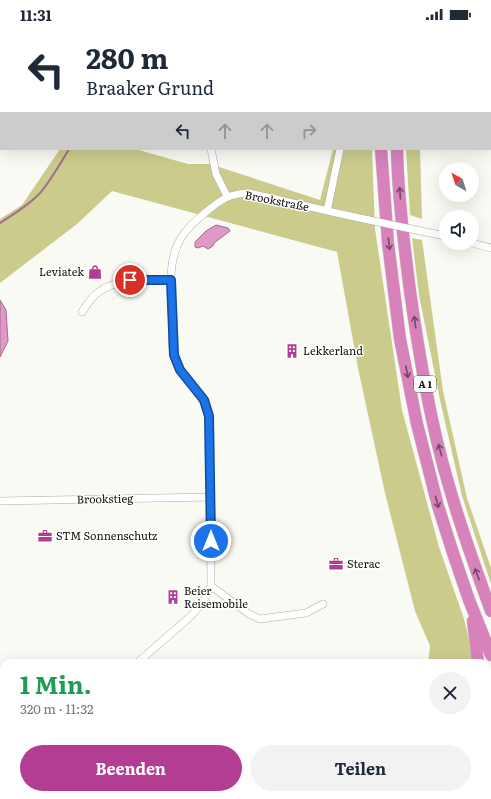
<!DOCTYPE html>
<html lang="de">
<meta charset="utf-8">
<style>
:root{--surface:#fff;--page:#f2f2f3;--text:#1f2937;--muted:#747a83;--accent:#b43d94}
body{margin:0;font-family:Literata,serif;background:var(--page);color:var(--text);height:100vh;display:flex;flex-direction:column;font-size:15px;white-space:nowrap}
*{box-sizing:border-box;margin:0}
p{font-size:13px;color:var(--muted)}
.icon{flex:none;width:22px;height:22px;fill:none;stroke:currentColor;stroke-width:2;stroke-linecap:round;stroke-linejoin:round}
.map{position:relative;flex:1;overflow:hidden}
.sheet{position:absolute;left:0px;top:631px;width:491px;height:140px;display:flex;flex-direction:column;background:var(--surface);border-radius:12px 12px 0 0;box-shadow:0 4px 16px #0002}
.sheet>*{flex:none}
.hud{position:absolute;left:0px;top:0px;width:491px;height:122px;box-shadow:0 4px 16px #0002;background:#fff;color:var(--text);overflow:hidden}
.needle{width:26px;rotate:321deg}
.buttons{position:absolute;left:439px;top:134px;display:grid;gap:8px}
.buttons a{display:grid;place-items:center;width:40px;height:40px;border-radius:50%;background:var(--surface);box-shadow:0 4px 16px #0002;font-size:20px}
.pin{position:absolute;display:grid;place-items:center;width:34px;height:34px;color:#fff;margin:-17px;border:2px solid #fff;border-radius:50%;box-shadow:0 1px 4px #0007}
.me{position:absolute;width:44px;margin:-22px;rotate:0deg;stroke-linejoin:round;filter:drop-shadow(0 0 3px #0008)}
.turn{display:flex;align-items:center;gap:14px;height:84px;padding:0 20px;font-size:18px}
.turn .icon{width:52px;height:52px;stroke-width:2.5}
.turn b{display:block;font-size:28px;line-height:34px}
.lanes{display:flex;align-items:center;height:38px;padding:0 20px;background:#0003;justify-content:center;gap:20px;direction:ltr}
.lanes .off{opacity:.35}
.round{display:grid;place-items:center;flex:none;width:42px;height:42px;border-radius:21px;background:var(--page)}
.headline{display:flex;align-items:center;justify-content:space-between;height:68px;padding:0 20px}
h1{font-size:24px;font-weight:700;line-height:30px;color:#1e9e55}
.button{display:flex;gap:8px;margin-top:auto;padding:8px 20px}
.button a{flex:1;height:46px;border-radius:24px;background:var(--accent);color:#fff;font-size:16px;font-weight:700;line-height:46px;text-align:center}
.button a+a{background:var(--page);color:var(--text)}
.status{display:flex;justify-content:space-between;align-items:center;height:28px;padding:0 20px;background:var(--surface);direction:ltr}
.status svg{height:11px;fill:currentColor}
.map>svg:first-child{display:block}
.green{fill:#cbcc8c}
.forest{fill:#bfbf69}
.water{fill:#e197c8;stroke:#a26e90}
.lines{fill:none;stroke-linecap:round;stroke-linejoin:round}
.stream{stroke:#a26e90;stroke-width:2}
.minor-casing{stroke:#acaca6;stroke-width:8}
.motorway-casing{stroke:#d4d4d4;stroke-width:13}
.minor{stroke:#fff;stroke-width:7}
.motorway{stroke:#d782bb;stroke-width:12}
.minor-bridge-casing{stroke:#acaca6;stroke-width:8;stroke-linecap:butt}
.minor-bridge{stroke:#fff;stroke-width:7}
.oneway{stroke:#744964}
.route-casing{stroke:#114b97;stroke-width:10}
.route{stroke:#1a73e8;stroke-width:7}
.labels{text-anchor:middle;stroke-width:3;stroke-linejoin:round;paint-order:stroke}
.shield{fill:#fffffe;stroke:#585856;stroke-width:1}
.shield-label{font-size:10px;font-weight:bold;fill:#10100e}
.street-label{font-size:11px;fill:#10100e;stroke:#fffffe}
.poi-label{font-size:11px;fill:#10100e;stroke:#fffffe;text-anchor:start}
</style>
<div class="status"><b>11:31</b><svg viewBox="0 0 49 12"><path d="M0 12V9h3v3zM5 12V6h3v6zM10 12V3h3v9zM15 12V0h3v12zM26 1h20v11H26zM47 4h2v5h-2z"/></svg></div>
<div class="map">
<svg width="491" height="771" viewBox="0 0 491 771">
<rect width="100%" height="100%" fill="#fafaf4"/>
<path class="green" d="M60,121H135L188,136H210L320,172L333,121H372L375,201L402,382L439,519L464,591L471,619L474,635H428L430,618L415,583L385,465L358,340L337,224L112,163L77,196L0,255V191L22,177Z
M406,121H420L422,191L410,187Z
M412,210L422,212L443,363L467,470L491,540V556L462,468L440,372L419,267Z
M256,767H308L300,771H188L253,768Z
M377,767H423L420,771H379Z"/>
<path class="forest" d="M491,739V771H441L446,767H487V740Z"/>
<path class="water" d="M216,197L228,200L230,203L214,215L213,218L208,221L203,218L198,220L195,219V214L206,203Z
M0,272L6,282L8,313L0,329Z"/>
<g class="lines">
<path class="stream" d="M150,1L151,0
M0,195C14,186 29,177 40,165C51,152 60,136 69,121
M159,767L160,771
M109,771L118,767
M242,771L253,770L264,767"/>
<defs>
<path id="minor" d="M365,1V0
M211,121L216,146L227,168
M327,183L340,121
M440,207L446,209
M472,215L491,220
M82,284C86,278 90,271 96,266C117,249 145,252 171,252
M0,473L211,469
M211,558L249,586L260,591L306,585L323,576
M137,635L191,588L203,574L211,558L210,397C208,379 201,367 190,353C184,345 176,338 174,328C171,317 173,302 172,291C171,267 167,232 181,210C187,200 196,192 206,184C222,171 228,166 249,165L350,188
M167,767L168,771
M0,771H8
M72,771L91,769L96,767"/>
<path id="motorway" d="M381,1V0
M397,1V0
M381,121L388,215L400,311L417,396L438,478L453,525L469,572L491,627
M397,121C398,168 404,216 410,263C416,306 423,349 432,391C446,457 468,520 491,583
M473,593L478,635
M487,731L491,730
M427,771L432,767"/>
</defs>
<use href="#minor" class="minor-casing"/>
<use href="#motorway" class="motorway-casing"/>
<use href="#minor" class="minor"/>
<use href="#motorway" class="motorway"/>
<defs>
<path id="minor-bridge" d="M350,188L440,207"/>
</defs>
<use href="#minor-bridge" class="minor-bridge-casing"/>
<use href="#minor-bridge" class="minor-bridge"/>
</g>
<defs><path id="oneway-shaft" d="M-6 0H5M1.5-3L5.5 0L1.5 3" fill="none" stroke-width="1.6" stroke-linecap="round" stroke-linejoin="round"/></defs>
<g class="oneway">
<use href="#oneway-shaft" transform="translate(400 165) rotate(-94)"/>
<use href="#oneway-shaft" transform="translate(389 216) rotate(84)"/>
<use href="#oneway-shaft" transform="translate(415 294) rotate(-98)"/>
<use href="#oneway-shaft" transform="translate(407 344) rotate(79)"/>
<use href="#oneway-shaft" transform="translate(440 422) rotate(-105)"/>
<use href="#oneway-shaft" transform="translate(437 474) rotate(75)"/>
<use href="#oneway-shaft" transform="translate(477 546) rotate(-110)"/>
</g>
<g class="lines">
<defs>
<path id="route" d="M130,252H171L174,327L180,342L204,372L209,388L211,513"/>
</defs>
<use href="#route" class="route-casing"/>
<use href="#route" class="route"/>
</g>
<defs>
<symbol id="shop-bare" viewBox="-9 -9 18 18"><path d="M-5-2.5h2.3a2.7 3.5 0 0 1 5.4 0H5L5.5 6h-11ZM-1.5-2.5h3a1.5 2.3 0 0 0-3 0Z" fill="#b43d94" stroke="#fffffe" stroke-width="2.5" paint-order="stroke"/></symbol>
<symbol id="building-bare" viewBox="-9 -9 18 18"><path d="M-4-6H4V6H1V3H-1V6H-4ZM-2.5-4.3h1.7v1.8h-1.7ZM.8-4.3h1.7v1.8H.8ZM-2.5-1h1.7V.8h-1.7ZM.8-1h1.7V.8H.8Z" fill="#b43d94" stroke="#fffffe" stroke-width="2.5" paint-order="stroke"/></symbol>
<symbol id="office-bare" viewBox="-9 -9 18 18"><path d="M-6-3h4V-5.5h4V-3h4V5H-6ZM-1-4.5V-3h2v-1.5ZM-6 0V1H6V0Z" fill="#b43d94" stroke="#fffffe" stroke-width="2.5" paint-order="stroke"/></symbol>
</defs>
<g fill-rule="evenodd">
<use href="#shop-bare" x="85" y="234" width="20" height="20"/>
<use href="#building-bare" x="282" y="313" width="20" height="20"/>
<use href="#office-bare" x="35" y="498" width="20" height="20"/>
<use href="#office-bare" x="326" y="526" width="20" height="20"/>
<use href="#building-bare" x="163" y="559" width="20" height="20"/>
</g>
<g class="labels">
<rect class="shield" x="414" y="348" width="22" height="16" rx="3"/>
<g class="shield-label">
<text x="425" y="360">A 1</text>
</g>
<g class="street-label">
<text transform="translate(277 173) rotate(11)" y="4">Brookstraße</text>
<text transform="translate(105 471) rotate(-1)" y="4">Brookstieg</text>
</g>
<g class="poi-label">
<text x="84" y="248" text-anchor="end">Leviatek</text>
<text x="303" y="327">Lekkerland</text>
<text x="56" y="512">STM Sonnenschutz</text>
<text x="347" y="540">Sterac</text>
<text x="184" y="567">Beier<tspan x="184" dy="13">Reisemobile</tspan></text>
</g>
</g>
</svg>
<div class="buttons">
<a><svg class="needle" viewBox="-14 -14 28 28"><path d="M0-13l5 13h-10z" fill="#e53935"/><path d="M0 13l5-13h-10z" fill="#747a83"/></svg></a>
<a><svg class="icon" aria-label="sound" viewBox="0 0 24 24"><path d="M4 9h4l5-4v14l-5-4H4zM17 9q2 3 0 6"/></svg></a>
</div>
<div class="pin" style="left:130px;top:252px;background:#d93025"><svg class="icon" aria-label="arrive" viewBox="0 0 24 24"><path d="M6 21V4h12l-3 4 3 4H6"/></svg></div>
<svg class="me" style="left:211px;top:513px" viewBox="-20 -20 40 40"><circle r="17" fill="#1a73e8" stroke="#fff" stroke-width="3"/><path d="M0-11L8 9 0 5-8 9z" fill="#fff"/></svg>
<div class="hud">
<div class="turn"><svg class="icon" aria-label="left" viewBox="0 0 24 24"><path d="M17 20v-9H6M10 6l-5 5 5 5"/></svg><div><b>280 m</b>Braaker Grund</div></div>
<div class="lanes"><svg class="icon" aria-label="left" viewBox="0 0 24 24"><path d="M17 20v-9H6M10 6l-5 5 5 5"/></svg><svg class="icon off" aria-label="ahead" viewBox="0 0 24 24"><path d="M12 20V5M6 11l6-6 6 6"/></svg><svg class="icon off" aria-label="ahead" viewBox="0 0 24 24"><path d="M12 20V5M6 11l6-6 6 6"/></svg><svg class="icon off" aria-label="right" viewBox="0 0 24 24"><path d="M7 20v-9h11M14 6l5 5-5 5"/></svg></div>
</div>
<section class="sheet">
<div class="headline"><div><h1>1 Min.</h1><p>320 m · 11:32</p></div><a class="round"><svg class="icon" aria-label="close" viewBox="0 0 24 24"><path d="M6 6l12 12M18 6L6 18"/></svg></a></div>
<div class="button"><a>Beenden</a><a>Teilen</a></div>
</section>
</div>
